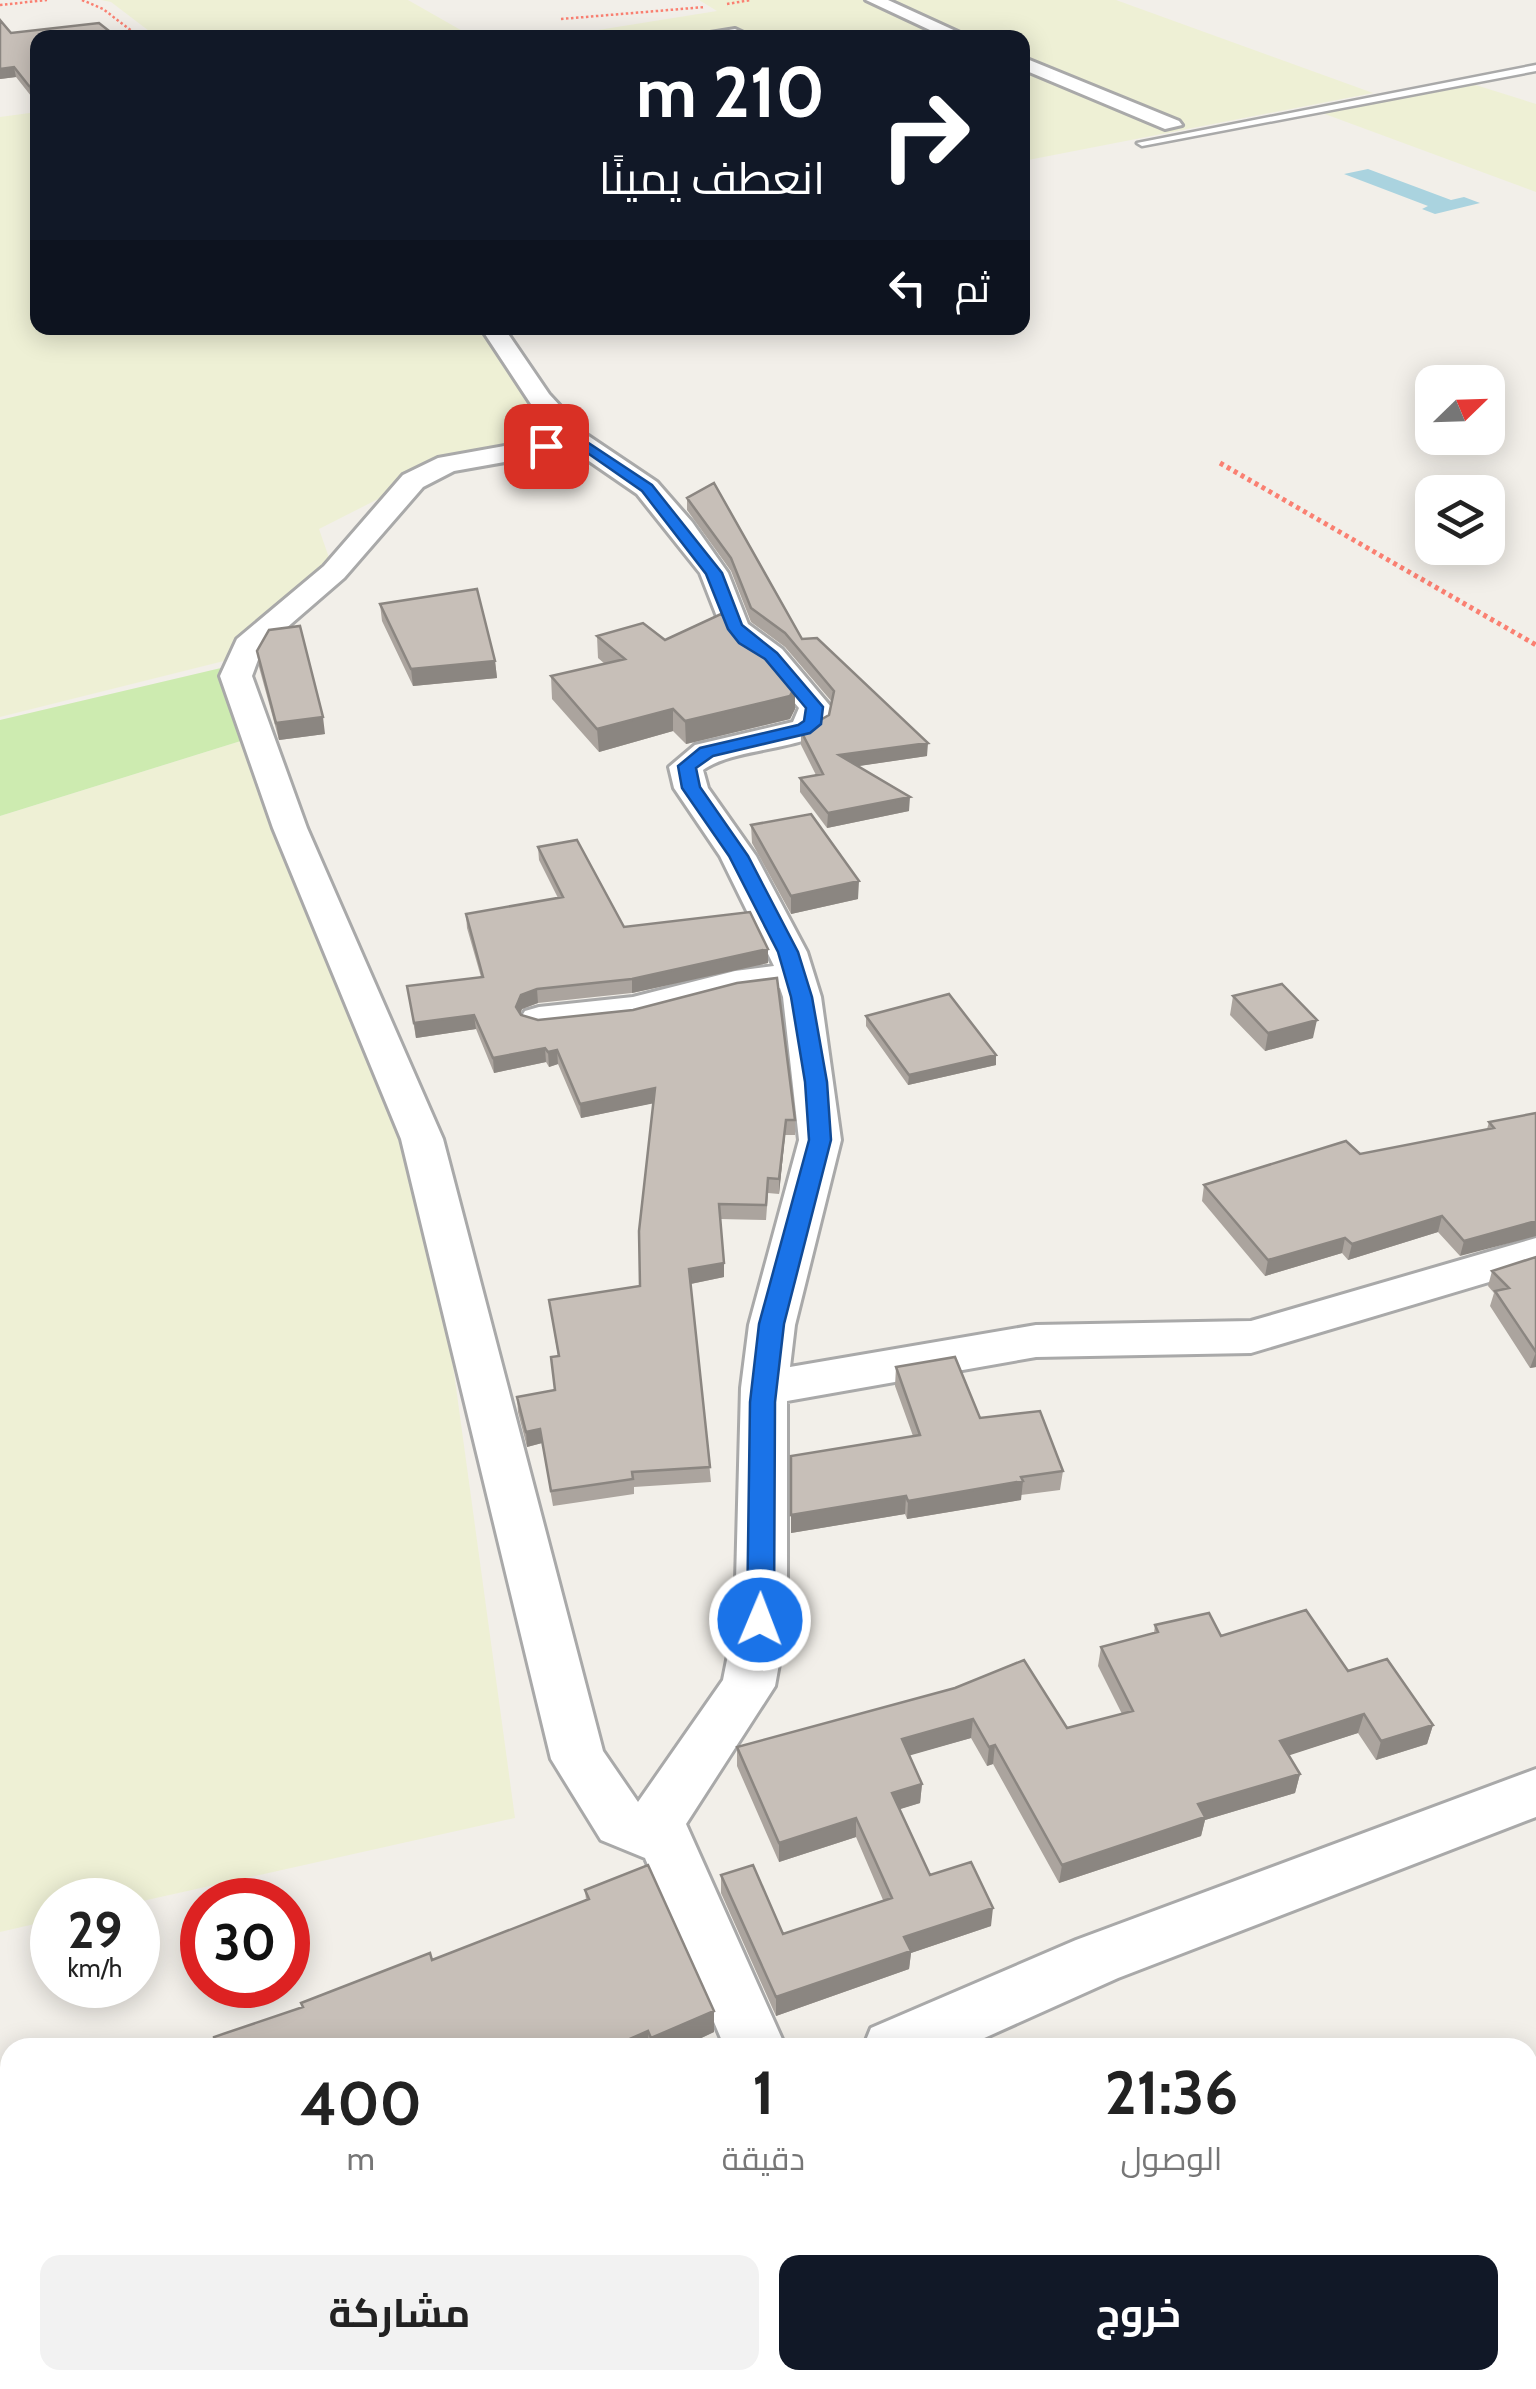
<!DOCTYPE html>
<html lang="ar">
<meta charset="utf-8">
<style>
:root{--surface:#fff;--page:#f2f2f2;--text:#222;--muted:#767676;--accent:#111827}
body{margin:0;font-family:Cabin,Cairo,sans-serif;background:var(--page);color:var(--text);direction:rtl;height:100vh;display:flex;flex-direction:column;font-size:38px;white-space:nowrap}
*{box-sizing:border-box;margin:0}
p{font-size:32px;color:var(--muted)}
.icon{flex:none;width:55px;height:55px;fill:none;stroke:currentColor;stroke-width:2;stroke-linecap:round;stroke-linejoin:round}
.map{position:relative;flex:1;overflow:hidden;direction:ltr}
.sheet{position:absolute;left:0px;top:2038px;width:1538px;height:352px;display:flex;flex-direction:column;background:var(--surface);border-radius:30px 30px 0 0;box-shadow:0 5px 25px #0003;direction:rtl}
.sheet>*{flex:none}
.banner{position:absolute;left:30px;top:30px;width:1000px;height:305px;border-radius:20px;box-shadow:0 5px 25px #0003;direction:rtl;background:#111827;color:#fff;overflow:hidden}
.needle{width:65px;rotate:67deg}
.buttons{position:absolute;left:1415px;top:365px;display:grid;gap:20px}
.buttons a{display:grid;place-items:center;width:90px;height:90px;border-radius:20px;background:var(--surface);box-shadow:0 5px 25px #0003;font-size:50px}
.speed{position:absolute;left:30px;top:1878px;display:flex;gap:20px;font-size:50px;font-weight:700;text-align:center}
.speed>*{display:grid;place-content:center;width:130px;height:130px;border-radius:50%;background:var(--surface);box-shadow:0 5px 25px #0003;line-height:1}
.speed small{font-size:25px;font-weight:400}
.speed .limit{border:15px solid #d22;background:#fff;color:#111}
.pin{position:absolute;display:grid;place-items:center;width:85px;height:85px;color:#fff;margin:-42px;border-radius:20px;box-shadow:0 5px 15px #0006}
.me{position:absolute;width:110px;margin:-55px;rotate:1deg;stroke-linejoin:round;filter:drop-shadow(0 0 8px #0008)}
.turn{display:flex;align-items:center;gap:35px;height:210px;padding:0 40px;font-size:45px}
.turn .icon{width:130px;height:130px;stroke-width:2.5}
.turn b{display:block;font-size:70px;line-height:85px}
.then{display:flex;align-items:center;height:95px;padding:0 40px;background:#0003;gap:20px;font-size:38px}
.eta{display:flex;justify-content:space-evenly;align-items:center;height:170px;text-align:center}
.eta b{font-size:60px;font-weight:700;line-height:70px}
.button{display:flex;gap:20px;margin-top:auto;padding:20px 40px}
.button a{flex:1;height:115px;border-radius:20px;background:var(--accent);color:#fff;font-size:40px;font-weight:700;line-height:115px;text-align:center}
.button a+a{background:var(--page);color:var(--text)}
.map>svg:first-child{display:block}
.farmland{fill:#eef0d5}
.grass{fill:#cdebb0}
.water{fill:#aad3df}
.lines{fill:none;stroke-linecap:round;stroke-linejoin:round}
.service-casing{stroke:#a9a9a9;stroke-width:5}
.minor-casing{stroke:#a9a9a9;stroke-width:6}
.path-far1{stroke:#fa8072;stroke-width:2.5;stroke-dasharray:2.5 2.5;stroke-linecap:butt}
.path{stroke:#fa8072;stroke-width:5;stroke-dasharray:4 4;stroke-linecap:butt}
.service{fill:#fff;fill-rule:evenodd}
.minor{fill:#fff;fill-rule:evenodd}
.wall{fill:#aba49e}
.shaded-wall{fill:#8b8681}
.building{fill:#c7bfb8;stroke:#8b8681;stroke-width:2.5}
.route{fill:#1a73e8;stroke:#114b97;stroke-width:2.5}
</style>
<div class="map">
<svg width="1536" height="2389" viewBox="0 0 1536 2389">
<rect width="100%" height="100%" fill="#f2efe9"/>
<path class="farmland" d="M101,0H408L473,37H157L111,2Z
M699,0H1116L1373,93L1023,161L1022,38H548L717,11Z
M1466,82L1536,104V192L1314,110Z
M37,112L38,328H494L578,441L447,464L319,529L334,572L240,657L0,717V117Z
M257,736L422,1139L515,1818L138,1902L52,1900V1920L0,1932V816Z"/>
<path class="grass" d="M238,664L257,736L0,816V720Z"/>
<path class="water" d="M1368,169L1451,200L1464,197L1480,203L1435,214L1422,209L1428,206L1344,174Z"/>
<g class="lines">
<defs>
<path id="service" d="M1536,65V71L1142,146L1137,143Z"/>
<path id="minor" d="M866,0H888L971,38H947Z
M735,29L754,38H702L704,34Z
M1022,57L1179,121L1182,125L1165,129L1022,69Z
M481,328H504L549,394L587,435L657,482L692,522L728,573L748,624L782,649L831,707C829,715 830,723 824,729C805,750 733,748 703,770L708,788L756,856L807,952L821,997L841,1140L795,1325L790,1367L1036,1325L1251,1321L1536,1238V1268L1251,1353L1036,1357L787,1401V1620L775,1686L686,1824L786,2048H725L645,1858L601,1840L551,1759L401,1139L273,828L220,676L237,639L324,566L403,475L438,458L560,436L531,404ZM573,450L637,494L700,573L723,632L760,663L799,708L793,722L695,745L669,767L674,788L720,856L774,966L735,971L633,997L539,1007L525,1011L520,1019L525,1027L539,1031L633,1020L736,993L780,988L783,997L799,1140L749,1325L741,1388L735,1620L723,1680L638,1802L603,1751L443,1139L307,828L252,676L262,649L344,578L423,487L454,471Z
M1536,1769V1817L1118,1978L962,2048H863L871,2028L1076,1940Z
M137,2380H221L217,2389H134Z
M736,2380H806L809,2389H740Z"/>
</defs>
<use href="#service" class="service-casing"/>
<use href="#minor" class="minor-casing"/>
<path class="path-far1" d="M82,0L103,9L141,38
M727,4L751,0
M0,5L47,0
M561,19L705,7"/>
<path class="path" d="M1220,463L1536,645"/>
<use href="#service" class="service"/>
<use href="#minor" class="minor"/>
</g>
<path class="wall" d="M11,33L38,38V96H31L16,77L0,79Z
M687,498L802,639L927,756L858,766L909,811L827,828L800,792V778L816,775L801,745V731L829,715L832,702L785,647L751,622L731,571L687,510Z
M380,604L495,661L497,678L413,686L382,621Z
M597,636L665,640L795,709L790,719L686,744L673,731L599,752L552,699L551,676L605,664L598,658Z
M257,651L325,734L279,740L259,667Z
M751,825L858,899L791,914L752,843Z
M538,847L624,927L768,963L632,993L538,1003L522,1009L520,1014L795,1120V1135H785L779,1194L768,1193L766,1220L720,1219L724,1277L691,1284L711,1482L634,1487V1494L553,1506L542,1443L527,1447L518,1412L517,1397L555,1390L558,1356L549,1300L640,1286L653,1103L581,1118L558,1064L549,1067L546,1062L494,1073L476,1029L416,1038L407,986L481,977L467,928L466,914L558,898L539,860Z
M1233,996L1313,1038L1265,1051L1230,1015Z
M866,1016L996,1065L908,1085L866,1026Z
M1536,1113L1460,1256L1438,1232L1348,1260L1342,1253L1265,1276L1202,1201L1204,1185L1487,1129L1489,1122Z
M1536,1257V1367L1530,1368L1490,1306L1494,1293L1488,1286L1492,1271Z
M896,1367L1063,1471L1060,1490L1021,1495V1500L907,1519L905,1514L791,1533V1456L913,1436L895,1386Z
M1155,1625L1221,1636L1348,1671L1433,1725L1427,1744L1376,1760L1358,1733L1288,1755L1300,1774L1295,1793L1205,1820L1201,1836L1059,1883L993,1764L987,1766L971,1738L909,1755L922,1784L920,1803L899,1809L930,1875L991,1926L911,1953L909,1969L776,2016L721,1893V1875L783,1934L883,1900L856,1837L779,1862L737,1766V1747L955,1688L1067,1728L1122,1714L1098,1666L1101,1647L1154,1633Z
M585,1890L714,2011V2032L680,2048H215L303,2007L432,1960L586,1900Z
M570,2380H712L716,2389H574Z
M786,2380H928L933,2389H786Z"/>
<path class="shaded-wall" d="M14,67L16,77L0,79V69Z
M38,85V96H31L29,86Z
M495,661L497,678L413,686L411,669Z
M795,686V709L790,719L686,744L685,721Z
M673,709V731L599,752L597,729Z
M323,717L325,734L279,740L276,723Z
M928,743L927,756L839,769V755Z
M910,797L909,811L827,828L828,813Z
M859,881L858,899L791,914V896Z
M768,949V963L632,993V979Z
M537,989L538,1003L522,1009L517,1021L516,1007L521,995Z
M474,1015L476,1029L416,1038L414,1023Z
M1317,1020L1313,1038L1265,1051L1268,1033Z
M545,1048L546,1062L494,1073L493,1058Z
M557,1050L558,1064L549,1067L548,1052Z
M996,1055V1065L908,1085L909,1075Z
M655,1088V1103L581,1118L580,1104Z
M786,1120L785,1135L779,1194V1179Z
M1442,1216L1438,1232L1348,1260L1352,1244Z
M1536,1221V1236L1460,1256L1464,1241Z
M1345,1238L1342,1253L1265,1276L1268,1260Z
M724,1263V1277L690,1284L689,1269Z
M1536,1352V1367L1530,1368Z
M540,1429L542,1443L527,1447L526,1432Z
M1023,1481L1021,1500L907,1519L908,1501Z
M906,1496L905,1514L791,1533V1515Z
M1364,1714L1358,1733L1275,1760L1280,1741Z
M973,1719L971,1738L901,1758L902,1739Z
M1433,1725L1427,1744L1376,1760L1381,1741Z
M995,1745L993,1764L987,1766L989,1747Z
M1300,1774L1295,1793L1205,1820L1201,1836L1059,1883L1062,1865L1198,1804Z
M922,1784L920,1803L891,1812L892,1793Z
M856,1818V1837L779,1862V1843Z
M993,1908L991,1926L911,1953L909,1969L776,2016V1997L904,1937Z
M714,2011V2032L680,2048H652L651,2038Z
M648,2031L649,2048H609Z"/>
<path class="building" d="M0,20L11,33L99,23L118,38H38V85L29,86L14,67L0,69Z
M714,483L802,639L817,638L928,743L839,755L910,797L828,813L800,778L823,774L801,731L829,715L834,691L785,633L751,608L731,558L687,498Z
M477,589L495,661L411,669L380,604Z
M721,614L757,644L795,686L790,696L685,721L673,709L597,729L551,676L625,659L597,636L643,623L665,640Z
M300,626L323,717L276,723L257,651L269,630Z
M811,814L859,881L791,896L751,825Z
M577,840L624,927L750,912L768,949L632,979L537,989L521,995L516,1007L521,1015L538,1020L633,1010L737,983L777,978L795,1120H786L779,1179L768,1178L766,1205L719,1204L724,1263L689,1269L710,1467L632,1472L633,1479L551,1491L540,1429L526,1432L517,1397L555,1390L551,1357L559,1356L549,1300L640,1286L639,1231L655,1088L580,1104L557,1050L548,1052L545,1048L493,1058L474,1015L414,1023L407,986L483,977L466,914L563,897L538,847Z
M1282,984L1317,1020L1268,1033L1233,996Z
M949,994L996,1055L909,1075L866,1016Z
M1536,1113V1221L1464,1241L1442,1216L1352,1244L1345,1238L1268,1260L1204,1185L1346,1141L1360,1154L1494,1128L1489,1122Z
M1536,1257V1352L1495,1291L1509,1288L1492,1271Z
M955,1357L980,1418L1040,1411L1063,1471L1021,1477L1023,1481L908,1501L906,1496L791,1515V1456L920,1435L896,1367Z
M1306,1610L1348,1671L1387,1659L1433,1725L1381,1741L1364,1714L1280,1741L1300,1774L1198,1804L1205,1817L1062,1865L995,1745L989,1747L973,1719L902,1739L922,1784L892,1793L930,1875L971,1862L993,1908L904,1937L911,1951L776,1997L721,1875L753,1865L783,1934L892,1898L856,1818L779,1843L737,1747L955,1688L1024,1660L1067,1728L1133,1711L1101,1647L1158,1632L1155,1625L1209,1613L1221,1636Z
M648,1865L714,2011L651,2038L648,2031L609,2048H215L214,2037L303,2007L301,2003L430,1953L432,1960L589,1899L585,1890Z
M10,2128V2273L0,2223V2132Z
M383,2380H477L479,2389H385Z
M577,2380H712L716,2389H580Z
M793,2380H928L933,2389H798Z"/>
<path class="route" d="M578,436L652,485L722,573L742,625L777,653L823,707L821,724L810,733L713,756L696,768L700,787L748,856L798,952L812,997L827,1082L831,1140L784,1324L775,1402L774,1620L770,1627H751L747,1620L750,1402L759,1324L809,1140L805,1082L791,997L778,952L729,856L682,788L678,766L700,748L798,725L804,721L806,708L765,659L739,643L728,629L706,574L642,491L576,445L546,450L539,446Z"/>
</svg>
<div class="buttons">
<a><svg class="needle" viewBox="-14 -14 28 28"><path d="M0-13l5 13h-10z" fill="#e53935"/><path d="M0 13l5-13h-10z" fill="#767676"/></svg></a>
<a><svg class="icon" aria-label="layers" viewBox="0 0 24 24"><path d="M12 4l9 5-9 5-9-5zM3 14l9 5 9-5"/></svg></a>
</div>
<div class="speed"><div>29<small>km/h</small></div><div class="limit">30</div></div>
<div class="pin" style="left:546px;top:446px;background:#d93025"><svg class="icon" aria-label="arrive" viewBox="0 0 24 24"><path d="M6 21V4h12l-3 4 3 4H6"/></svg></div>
<svg class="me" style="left:760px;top:1620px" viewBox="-20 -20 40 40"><circle r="17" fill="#1a73e8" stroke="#fff" stroke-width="3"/><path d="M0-11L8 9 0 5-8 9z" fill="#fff"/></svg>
<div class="banner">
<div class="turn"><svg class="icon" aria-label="right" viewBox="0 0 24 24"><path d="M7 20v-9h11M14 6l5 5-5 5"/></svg><div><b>210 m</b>انعطف يمينًا</div></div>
<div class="then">ثم<svg class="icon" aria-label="left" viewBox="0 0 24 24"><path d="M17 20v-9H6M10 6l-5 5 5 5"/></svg></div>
</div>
<section class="sheet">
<div class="eta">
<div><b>21:36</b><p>الوصول</p></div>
<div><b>1</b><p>دقيقة</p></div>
<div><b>400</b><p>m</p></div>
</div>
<div class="button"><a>خروج</a><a>مشاركة</a></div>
</section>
</div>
